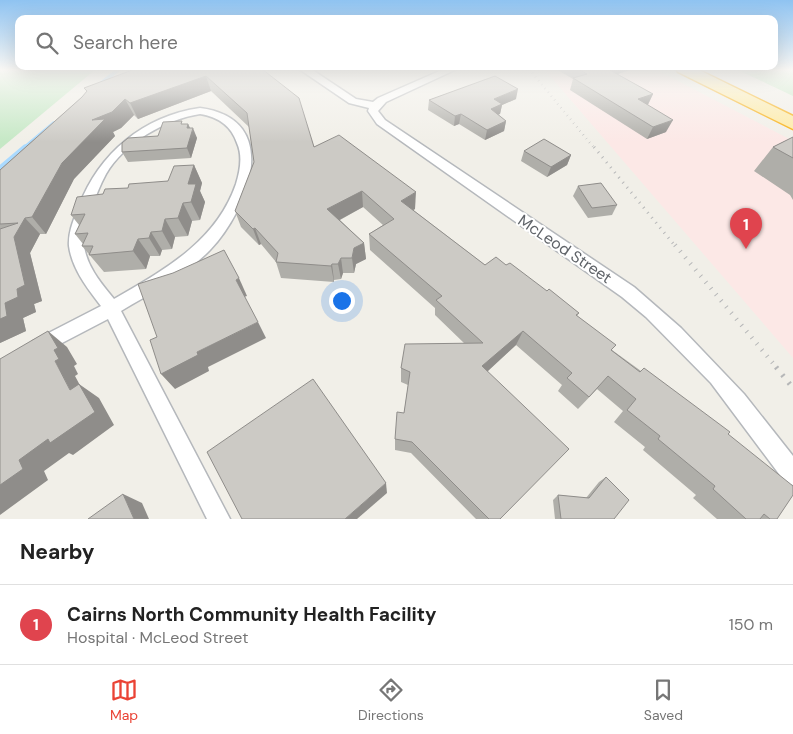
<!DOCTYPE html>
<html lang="en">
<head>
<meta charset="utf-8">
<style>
	body { margin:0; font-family:"DM Sans",sans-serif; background:#f6f6f6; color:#222 }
	.you { position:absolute; left:341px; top:300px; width:18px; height:18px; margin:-12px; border:4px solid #fff; border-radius:50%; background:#1a73e8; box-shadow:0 0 0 8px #1a73e833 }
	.badge { display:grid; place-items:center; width:32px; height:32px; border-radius:50%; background:#ea4335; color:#fff; font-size:16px; font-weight:700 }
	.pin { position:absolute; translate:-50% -41px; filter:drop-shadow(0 1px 2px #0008) }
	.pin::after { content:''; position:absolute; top:26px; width:18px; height:15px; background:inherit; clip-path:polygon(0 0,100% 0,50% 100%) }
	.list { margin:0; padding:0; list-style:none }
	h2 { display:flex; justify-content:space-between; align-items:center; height:65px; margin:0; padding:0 20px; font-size:21px }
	h2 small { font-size:16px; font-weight:400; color:#767676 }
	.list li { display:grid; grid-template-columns:32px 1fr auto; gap:15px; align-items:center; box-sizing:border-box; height:80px; padding:0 20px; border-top:1px solid #e0e0e0 }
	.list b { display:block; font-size:19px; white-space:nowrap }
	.list p { margin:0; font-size:16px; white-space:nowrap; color:#767676 }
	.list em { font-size:16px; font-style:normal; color:#767676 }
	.icon { flex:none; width:28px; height:28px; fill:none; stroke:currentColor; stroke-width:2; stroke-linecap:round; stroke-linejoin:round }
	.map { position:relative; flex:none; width:793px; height:519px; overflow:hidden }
	.search { position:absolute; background:#fff; box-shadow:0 5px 20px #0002; left:15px; right:15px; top:15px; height:55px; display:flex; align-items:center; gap:12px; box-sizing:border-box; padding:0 18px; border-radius:10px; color:#767676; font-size:19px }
	.sheet { height:145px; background:#fff }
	nav { display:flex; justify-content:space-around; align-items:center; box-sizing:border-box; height:70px; border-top:1px solid #e0e0e0; background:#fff; font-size:14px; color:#767676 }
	nav a { display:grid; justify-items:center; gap:2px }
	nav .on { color:#ea4335 }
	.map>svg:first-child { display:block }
	.medical { fill:#fce8e6 }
	.green { fill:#c5e8c5 }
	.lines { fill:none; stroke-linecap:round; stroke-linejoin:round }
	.stream-far1 { stroke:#aadaff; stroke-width:4 }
	.stream { stroke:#aadaff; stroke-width:5 }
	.minor-casing { stroke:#b5b8bc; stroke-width:3 }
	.trunk-casing { stroke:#f9ab00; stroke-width:3 }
	.minor { fill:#fff; fill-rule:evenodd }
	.trunk { fill:#feeaa1; fill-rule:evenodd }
	.rail-far3 { stroke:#b6b7b8; stroke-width:2.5; stroke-dasharray:0.5 4.5; stroke-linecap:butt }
	.rail-far2 { stroke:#b6b7b8; stroke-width:3; stroke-dasharray:1 5.5; stroke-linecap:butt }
	.rail-far1 { stroke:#b6b7b8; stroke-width:4.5; stroke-dasharray:1 7; stroke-linecap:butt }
	.rail { stroke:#b6b7b8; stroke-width:5; stroke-dasharray:2 8; stroke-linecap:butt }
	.wall { fill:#afaea9 }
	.shaded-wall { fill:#8f8d8a }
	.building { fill:#cccac5; stroke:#8f8d8a }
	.labels { text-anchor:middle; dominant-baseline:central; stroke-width:4; stroke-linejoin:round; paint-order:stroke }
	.street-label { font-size:16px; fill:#5f6368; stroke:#fff }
</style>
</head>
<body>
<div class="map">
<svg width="793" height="519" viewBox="0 0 793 519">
	<rect width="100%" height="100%" fill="#f1efe8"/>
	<path class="medical" d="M544 69H655L793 141V358Z"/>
	<g class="green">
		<path d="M0 69H96L0 149Z"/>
		<path d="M736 69H793V96Z"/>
	</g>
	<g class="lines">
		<g class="stream-far1">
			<path d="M99 85 119 69"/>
			<path d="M23 149 54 123"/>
		</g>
		<path class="stream" d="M0 168 25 147"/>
		<defs>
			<g id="minor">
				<path d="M299 69H311L356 99 373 102 378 98 444 69H457L386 102 378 111 385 120 634 287 681 328 744 394 793 456V485L785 482 711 383 646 317 622 297 377 124 368 111 369 108 349 103Z"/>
				<path d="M200 108C284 119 248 210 210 250 186 275 151 293 121 311L230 519H207L108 319 39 355 33 353 30 347 33 341 101 306C88 289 72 269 69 246 68 232 74 219 79 206 99 153 144 116 200 108ZM200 114C218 117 231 125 237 143 243 156 240 171 236 184 216 242 164 270 114 299 101 283 87 267 84 246 82 234 87 221 91 209 95 198 100 185 106 174 124 143 166 119 200 114Z"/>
			</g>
			<path id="trunk" d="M676 69H697L793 116V129L678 72Z"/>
		</defs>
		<use href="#minor" class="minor-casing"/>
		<use href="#trunk" class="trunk-casing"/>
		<use href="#minor" class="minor"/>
		<use href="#trunk" class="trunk"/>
		<path class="rail-far3" d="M529 69 595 149"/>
		<path class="rail-far2" d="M594 147 676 247"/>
		<path class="rail-far1" d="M675 245 777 368"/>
		<path class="rail" d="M776 367 793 388"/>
	</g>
	<g class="wall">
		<path d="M262 69 314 147 415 209 413 210 485 265H506L579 313 577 316 612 350 728 434 777 519H717L693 498 696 495 643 450 645 447 614 422 623 411 597 389 578 409 558 391 562 385 516 345 488 371 500 519H476L411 453 395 450V439L404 413 408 385 401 382V368L464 343 435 315V308L370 250 369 234 383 225 363 207 340 220 364 243 366 259 356 264 354 273H343L341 279 334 280V282L281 278 276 262 261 244 259 245 241 227 235 211 254 162 249 127 211 91 138 119 134 115 121 128 113 132 115 136 74 179 46 234H40L30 253 42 301 34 304 36 312 23 318 26 331 0 343V170L82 97 87 92 84 88Z"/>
		<path d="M556 69H630V70L617 74 653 94 648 105 666 132 647 139 570 90 573 79Z"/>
		<path d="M516 99 502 105 500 114H498L506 121 504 131 485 140 459 124 454 126 428 110 429 100Z"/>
		<path d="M184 124H188L190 128 197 138 191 158 128 162 122 152Z"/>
		<path d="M793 137V200L790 195 754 171 773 147Z"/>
		<path d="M524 151 571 155 567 165 547 177 521 161Z"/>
		<path d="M194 165 202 183 200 191 205 202 200 220 192 221 188 236 175 237 172 249 162 250 160 256H150L146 269 104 272 82 246 83 244 75 234 79 225 71 215 103 194 128 188 168 181Z"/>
		<path d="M578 186 617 205 612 215 588 218 573 196Z"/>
		<path d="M606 477 614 519H555L553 500 558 495 586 498 599 482Z"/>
	</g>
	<g class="shaded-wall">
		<path d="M606 69H630V70L602 79Z"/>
		<path d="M206 76 211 91 138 119 130 103Z"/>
		<path d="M518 89 516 99 502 105 500 114 489 119 491 109 494 99Z"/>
		<path d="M653 94 647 106 638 99Z"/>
		<path d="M125 99 134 115 121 128 113 132 115 136 74 179 46 234 32 217 62 163 92 120Z"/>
		<path d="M461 114 459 124 454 126 455 116Z"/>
		<path d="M673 120 666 132 647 139 653 127Z"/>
		<path d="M506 121 504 131 485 140 487 130Z"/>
		<path d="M188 124 192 132 193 128 197 138 191 158 187 148V128Z"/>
		<path d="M571 155 567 165 547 177 551 167Z"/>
		<path d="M194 165 202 183 200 191 205 202 200 220 191 202 188 184Z"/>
		<path d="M362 191 363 207 330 225 327 209Z"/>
		<path d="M416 192 415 209 400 217 401 201Z"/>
		<path d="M183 203 192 221 188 236 178 218Z"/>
		<path d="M25 218 40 234 30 253 42 301 34 304 36 312 23 318 26 331 0 343V319L5 303 17 289 14 237Z"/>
		<path d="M165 219 175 237 172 249 162 231Z"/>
		<path d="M255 228 261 244 259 245 253 229Z"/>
		<path d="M151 232 162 250 160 256 149 238Z"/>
		<path d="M138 239 150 256 146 269 133 251Z"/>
		<path d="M364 243 366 259 356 264 354 273 352 258 354 248Z"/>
		<path d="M341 258 343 273 341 279 338 264Z"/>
		<path d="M332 264 334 280V282L331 266Z"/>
		<path d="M239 278 247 296 244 297 236 280Z"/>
		<path d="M258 322 266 338 208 367 209 371 175 389 161 374 197 352Z"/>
		<path d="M48 331 67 347 77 364 74 366 78 374 75 376 90 404 70 390 55 361Z"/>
		<path d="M523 331 516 345 478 380 482 366Z"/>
		<path d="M79 384 99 398 114 425 73 455 69 453 44 471 48 480 0 515V485L19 460Z"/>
		<path d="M386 483 387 493 357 519H345Z"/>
		<path d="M123 494 142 503 149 519H134Z"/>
	</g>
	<g class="building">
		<path d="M135 69H262L299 98 314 147 339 135 416 192 401 201 485 265 496 257 506 265 510 263 547 291 549 289 579 313 576 315 616 345 611 350 640 372 644 368 730 432 728 434 793 486V495L777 519H770L764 514 760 519H746L713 489 715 486 658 439 660 436 627 410 636 399 608 376 589 397 567 378 572 373 523 331 482 366 569 449 500 519H489L412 442 395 439 397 412 404 413 410 372 401 368 405 344 483 343 436 300 442 296 369 234 394 219 362 191 327 209 364 243 354 248 352 258H341L338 264H332L331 266 276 262 278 253 255 228 253 229 235 211 254 162 247 113 206 76 130 103 125 99 112 112 92 120 105 119 62 163 32 217 25 218 14 237 25 285 17 289 18 297 5 303 7 316 0 319V229L18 223 0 224V170L82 97 87 91 84 88Z"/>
		<path d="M578 69H608L653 94 638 99 673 120 653 127 573 78 587 74Z"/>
		<path d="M495 76 518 89 494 99 502 104 491 109 506 121 487 130 461 114 455 116 429 100Z"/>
		<path d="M182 121 181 124H188L187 128H193L187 148 122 152V143L128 138 158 136 163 122Z"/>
		<path d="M793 137V158L773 147Z"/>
		<path d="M544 139 571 155 551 167 524 151Z"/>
		<path d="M194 165 188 184H196L191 202 183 203 178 218 165 219 162 231 151 232 149 238 138 239 133 251 89 255 93 246H82L88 233 75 234 85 214 71 215 77 197 103 194 105 189 128 188 129 184 168 181 174 166Z"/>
		<path d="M601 183 617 205 592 208 578 186Z"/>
		<path d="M224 250 239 278 236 280 258 322 197 352 198 355 161 374 150 340 157 337 138 284 173 273Z"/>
		<path d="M48 331 58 348 54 350 59 359 55 361 70 390 79 384 95 412 50 443 48 439 19 460 23 469 0 485V359Z"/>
		<path d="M313 379 386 483 345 519H242L207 452Z"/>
		<path d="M606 477 629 500 614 519H561L558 495 589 498Z"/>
		<path d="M123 494 134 519H88Z"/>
	</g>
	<linearGradient id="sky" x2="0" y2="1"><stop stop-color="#8fc3f1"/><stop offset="0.49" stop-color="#f9f8f5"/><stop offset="1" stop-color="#f9f8f5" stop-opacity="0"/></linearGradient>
	<rect width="793" height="142" fill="url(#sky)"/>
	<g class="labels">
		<g class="street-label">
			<text transform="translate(565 249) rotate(34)">McLeod Street</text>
		</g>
	</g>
</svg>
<div class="you"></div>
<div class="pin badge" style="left:746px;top:249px;background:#e0444e">1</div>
<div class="search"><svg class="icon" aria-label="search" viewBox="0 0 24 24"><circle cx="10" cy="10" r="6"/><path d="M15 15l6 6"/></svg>Search here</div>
</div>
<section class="sheet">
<h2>Nearby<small></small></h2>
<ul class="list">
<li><span class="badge" style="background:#e0444e">1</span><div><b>Cairns North Community Health Facility</b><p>Hospital · McLeod Street</p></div><em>150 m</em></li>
</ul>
</section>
<nav>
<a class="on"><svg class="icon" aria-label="map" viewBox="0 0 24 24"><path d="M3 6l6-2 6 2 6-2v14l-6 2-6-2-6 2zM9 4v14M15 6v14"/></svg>Map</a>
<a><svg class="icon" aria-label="directions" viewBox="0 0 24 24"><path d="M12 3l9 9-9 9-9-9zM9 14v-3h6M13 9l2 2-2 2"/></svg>Directions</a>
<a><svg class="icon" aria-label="saved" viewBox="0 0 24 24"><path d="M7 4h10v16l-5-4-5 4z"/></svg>Saved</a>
</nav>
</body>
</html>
